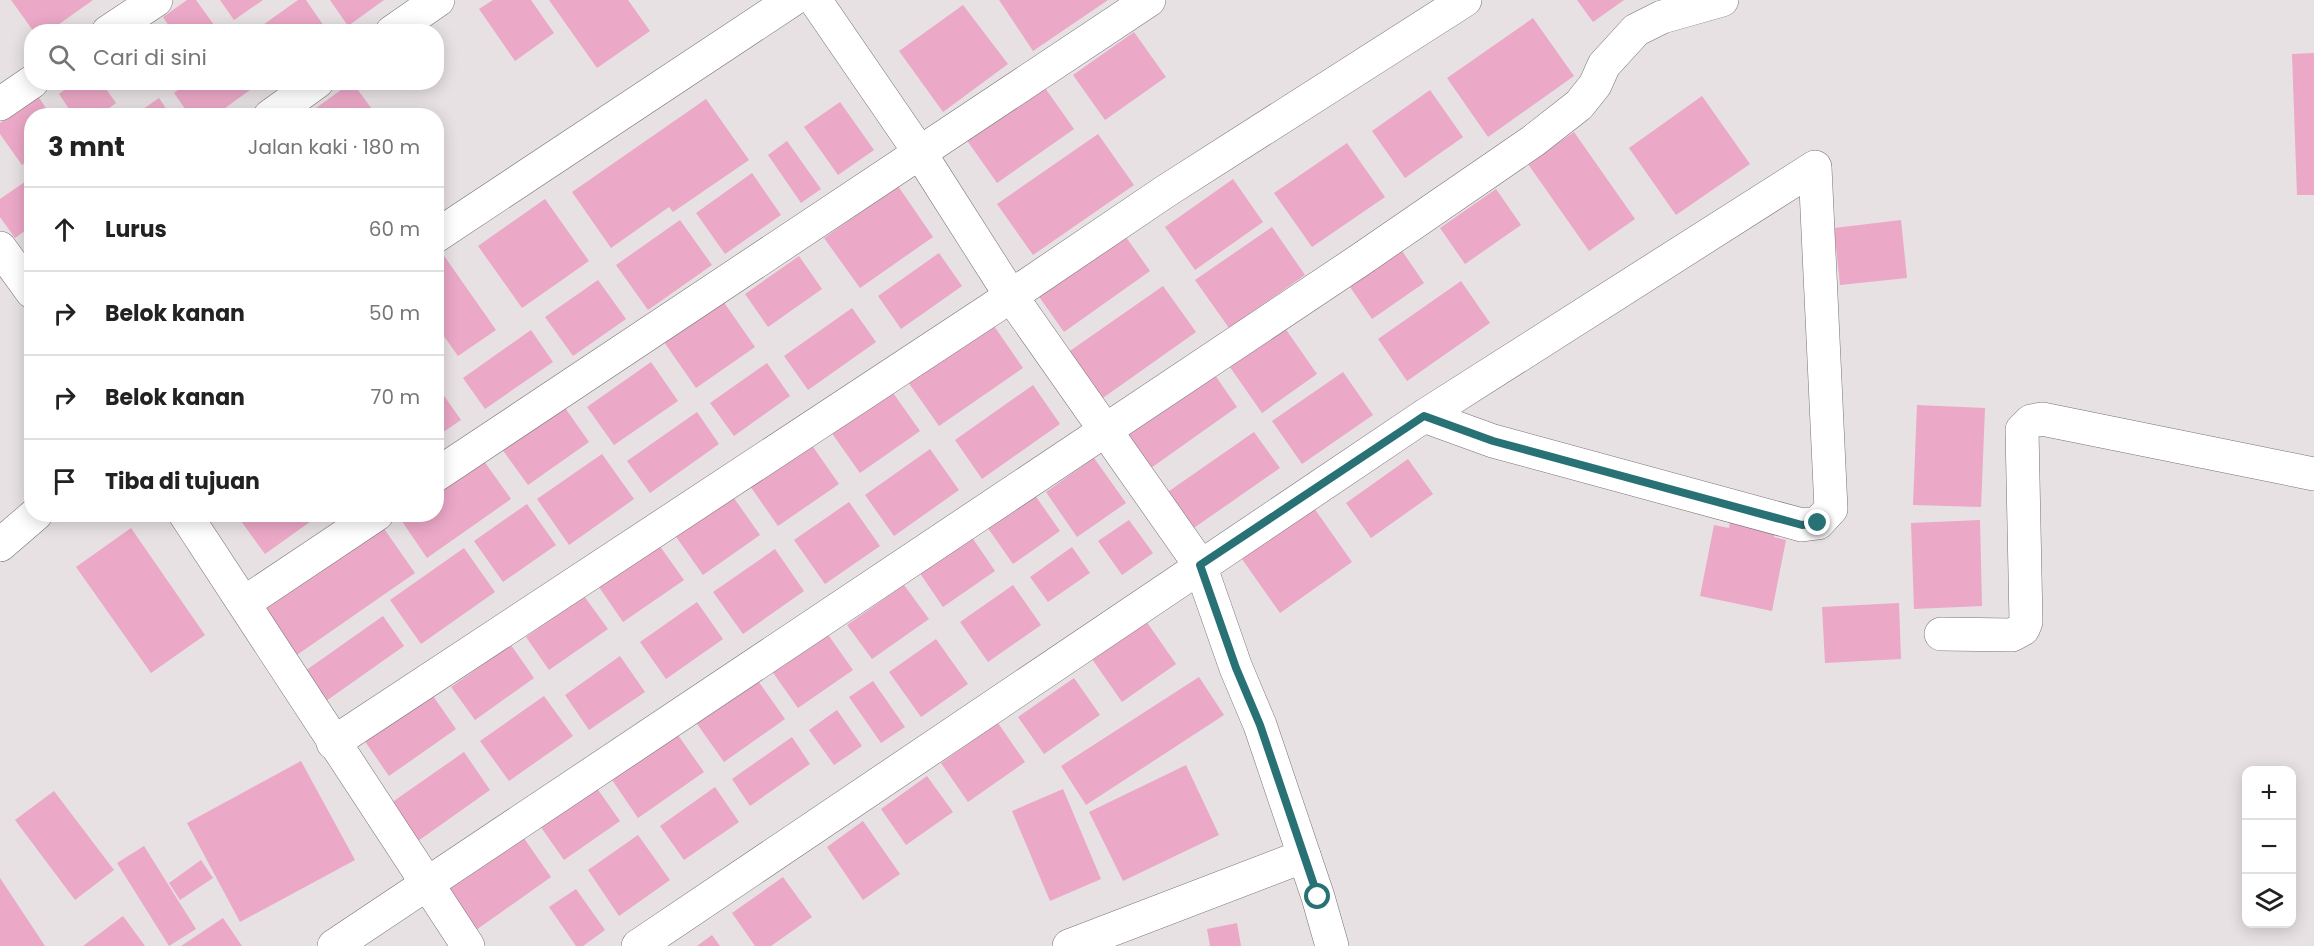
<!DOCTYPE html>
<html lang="id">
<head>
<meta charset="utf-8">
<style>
	body { margin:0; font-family:Poppins,sans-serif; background:#f6f6f6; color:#222 }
	.controls { position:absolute; right:18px; bottom:18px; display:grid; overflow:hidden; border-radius:12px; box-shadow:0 3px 15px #0003 }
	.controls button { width:54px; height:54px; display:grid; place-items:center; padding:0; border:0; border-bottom:2px solid #e0e0e0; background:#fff; color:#222; font:30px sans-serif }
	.stop { position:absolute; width:18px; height:18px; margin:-14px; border:4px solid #287276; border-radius:50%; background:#fff }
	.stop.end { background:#287276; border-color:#fff; box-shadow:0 2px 6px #0008 }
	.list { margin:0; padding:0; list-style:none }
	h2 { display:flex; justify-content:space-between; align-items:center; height:78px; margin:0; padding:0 24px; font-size:26px }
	h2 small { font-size:20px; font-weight:400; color:#767676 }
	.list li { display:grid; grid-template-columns:39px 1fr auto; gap:18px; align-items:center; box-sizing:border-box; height:84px; padding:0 24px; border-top:2px solid #e0e0e0 }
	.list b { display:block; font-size:22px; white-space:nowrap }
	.list em { font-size:20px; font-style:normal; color:#767676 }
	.icon { flex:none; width:33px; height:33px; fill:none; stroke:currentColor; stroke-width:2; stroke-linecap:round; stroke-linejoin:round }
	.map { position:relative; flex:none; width:2314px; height:946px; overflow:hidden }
	.search { position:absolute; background:#fff; box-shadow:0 3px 15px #0003; left:24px; top:24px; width:420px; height:66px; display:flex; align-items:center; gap:15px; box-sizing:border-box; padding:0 21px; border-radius:24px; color:#767676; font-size:22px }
	.panel { position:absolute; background:#fff; box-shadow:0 3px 15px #0003; left:24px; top:108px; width:420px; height:414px; border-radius:24px }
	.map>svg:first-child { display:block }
	.building { fill:#eba8c7 }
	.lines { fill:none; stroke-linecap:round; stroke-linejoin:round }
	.minor-casing { stroke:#777274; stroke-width:34 }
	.minor { stroke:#fff; stroke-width:33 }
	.route { stroke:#287276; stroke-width:8 }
</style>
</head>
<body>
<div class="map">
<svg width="2314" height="946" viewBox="0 0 2314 946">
	<rect width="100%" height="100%" fill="#e7e1e4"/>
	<g class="building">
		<path d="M11 0H93L48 32H34Z"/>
		<path d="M187 0H196L219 32H173L163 17Z"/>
		<path d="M220 0H263L234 20Z"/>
		<path d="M298 0H306L328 32H253Z"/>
		<path d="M330 0H384L348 26Z"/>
		<path d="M493 0H531L554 33 515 61 479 9Z"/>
		<path d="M549 0H628L650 31 597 68Z"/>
		<path d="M999 0H1108L1033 51Z"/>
		<path d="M1577 0H1624L1593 22Z"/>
		<path d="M963 5 1008 64 943 112 899 51Z"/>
		<path d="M1533 18 1574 76 1488 137 1447 78Z"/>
		<path d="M1134 32 1166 77 1105 120 1073 75Z"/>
		<path d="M2314 53V195H2297L2292 54Z"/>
		<path d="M75 82H101L116 103 98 116H74L59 94Z"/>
		<path d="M189 82H244L250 90 214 116H190L174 93Z"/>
		<path d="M352 82 377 116H305Z"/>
		<path d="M1043 85 1074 129 997 183 966 139Z"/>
		<path d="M1430 90 1463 137 1405 178 1372 131Z"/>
		<path d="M38 96 51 116H32V158L22 165 0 134V123Z"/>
		<path d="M1702 96 1750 164 1676 215 1629 148Z"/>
		<path d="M159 98 171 116H133Z"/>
		<path d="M706 99 749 160 673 212 669 207 611 248 572 192Z"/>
		<path d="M840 102 874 150 838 175 804 127Z"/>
		<path d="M1574 132 1635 219 1589 251 1528 164Z"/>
		<path d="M1098 134 1134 185 1033 255 997 204Z"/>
		<path d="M787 141 821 189 801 203 768 155Z"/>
		<path d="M1347 143 1385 197 1312 247 1274 193Z"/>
		<path d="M752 173 781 215 725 254 696 213Z"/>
		<path d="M32 177V226L15 238 0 217V199Z"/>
		<path d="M1233 179 1263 222 1195 270 1165 227Z"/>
		<path d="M898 186 933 237 860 288 824 238Z"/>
		<path d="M1496 189 1521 225 1465 264 1440 228Z"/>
		<path d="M545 199 589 261 522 308 478 246Z"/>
		<path d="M680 220 712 265 648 310 616 265Z"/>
		<path d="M1901 220 1907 278 1840 285 1834 228Z"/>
		<path d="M1272 227 1305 275 1229 328 1195 280Z"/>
		<path d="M1121 230 1150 271 1064 332 1035 291Z"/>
		<path d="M1398 245 1424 283 1372 319 1346 281Z"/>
		<path d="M440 250 496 330 458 356 436 325V253Z"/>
		<path d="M939 253 962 286 901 329 878 296Z"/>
		<path d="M799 256 822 289 768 327 745 294Z"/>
		<path d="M598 280 626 319 573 356 545 317Z"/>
		<path d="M1461 281 1490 323 1407 381 1378 339Z"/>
		<path d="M1163 286 1196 332 1100 400 1067 353Z"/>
		<path d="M723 301 755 347 696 388 664 342Z"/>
		<path d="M852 308 876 342 808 390 784 356Z"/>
		<path d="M1280 321 1317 374 1262 413 1225 360Z"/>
		<path d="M992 323 1023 368 939 426 908 382Z"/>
		<path d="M531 330 553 362 485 409 463 378Z"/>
		<path d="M651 362 678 401 614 445 587 407Z"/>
		<path d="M767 363 790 396 734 436 710 403Z"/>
		<path d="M1210 368 1237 407 1151 468 1124 429Z"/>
		<path d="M1343 372 1373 415 1302 464 1272 421Z"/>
		<path d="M1033 385 1060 424 982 479 955 440Z"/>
		<path d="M440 390 461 420 436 437V393Z"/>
		<path d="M891 390 920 431 860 473 831 432Z"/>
		<path d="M561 402 589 442 528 485 499 445Z"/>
		<path d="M1917 405 1985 408 1981 507 1913 505Z"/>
		<path d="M697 412 719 444 650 493 627 461Z"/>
		<path d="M1254 432 1280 468 1188 532 1162 496Z"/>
		<path d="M811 444 839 484 778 526 750 486Z"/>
		<path d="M930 449 959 490 894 536 865 495Z"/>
		<path d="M602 454 634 499 569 545 537 499Z"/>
		<path d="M481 457 511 499 427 558 397 514H436V487Z"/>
		<path d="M1094 458 1126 503 1077 537 1046 492Z"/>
		<path d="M1408 459 1433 494 1371 538 1346 503Z"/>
		<path d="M729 491 760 535 703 575 672 531Z"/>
		<path d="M1032 491 1060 531 1013 564 985 524Z"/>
		<path d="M849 502 880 546 825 584 794 540Z"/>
		<path d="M527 504 556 545 503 582 474 541Z"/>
		<path d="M1314 508 1352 562 1280 613 1242 559Z"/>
		<path d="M251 514H321L265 554 241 521Z"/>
		<path d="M1730 519 1776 529 1774 537 1786 540 1772 611 1700 596 1714 525 1729 528Z"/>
		<path d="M1129 520 1153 553 1122 575 1098 541Z"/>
		<path d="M1980 520 1982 606 1914 609 1911 523Z"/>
		<path d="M380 523 415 573 294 657 259 607Z"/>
		<path d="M131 528 205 635 151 673 76 567Z"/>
		<path d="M969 533 995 571 943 607 917 569Z"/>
		<path d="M659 545 684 580 623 622 599 587Z"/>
		<path d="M1072 547 1090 573 1048 602 1030 577Z"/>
		<path d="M464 548 495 592 421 644 390 600Z"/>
		<path d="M775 549 804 591 743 634 713 592Z"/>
		<path d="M904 585 929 619 872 659 847 625Z"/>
		<path d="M1013 585 1041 625 988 662 960 622Z"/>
		<path d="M584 596 608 629 549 670 526 637Z"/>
		<path d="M697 602 723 639 666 679 640 642Z"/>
		<path d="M1899 603 1901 659 1825 663 1822 607Z"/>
		<path d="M383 616 404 646 326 701 305 671Z"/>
		<path d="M1146 621 1176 664 1122 702 1092 659Z"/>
		<path d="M824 629 853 670 798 708 769 667Z"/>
		<path d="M936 639 968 684 921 717 889 672Z"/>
		<path d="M511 645 534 678 475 720 451 687Z"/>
		<path d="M620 656 645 692 589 730 565 695Z"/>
		<path d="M1199 677 1224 715 1086 805 1061 766Z"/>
		<path d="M756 678 785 719 724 762 695 721Z"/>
		<path d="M1074 678 1100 715 1044 754 1018 717Z"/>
		<path d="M873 681 905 727 881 743 849 697Z"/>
		<path d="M431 693 456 729 389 776 364 740Z"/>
		<path d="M544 696 573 736 509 781 480 741Z"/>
		<path d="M837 710 862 746 834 765 809 730Z"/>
		<path d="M998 723 1025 762 968 802 941 763Z"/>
		<path d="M673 728 704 772 638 818 608 774Z"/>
		<path d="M792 737 810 764 750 806 732 779Z"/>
		<path d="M464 752 490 790 418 841 391 803Z"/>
		<path d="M301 761 355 860 240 922 187 823Z"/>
		<path d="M1186 765 1219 835 1123 881 1089 812Z"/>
		<path d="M927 776 953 812 906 845 881 809Z"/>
		<path d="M594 784 620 821 564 860 538 823Z"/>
		<path d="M715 787 739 822 684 860 660 826Z"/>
		<path d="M1063 789 1101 879 1050 901 1012 811Z"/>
		<path d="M54 791 114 870 75 900 15 820Z"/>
		<path d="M863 821 900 874 863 900 827 847Z"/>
		<path d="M521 834 551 877 476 930 446 887Z"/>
		<path d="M638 835 670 880 619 916 588 870Z"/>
		<path d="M144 846 196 929 169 946 117 863Z"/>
		<path d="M201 860 213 878 180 900 169 883Z"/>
		<path d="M783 877 812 917 771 946H755L732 913Z"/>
		<path d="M0 878 45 946H0Z"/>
		<path d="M576 889 605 930 583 946H576L549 907Z"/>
		<path d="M123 916 145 946H83Z"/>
		<path d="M223 918 242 946H181Z"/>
		<path d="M1237 923 1241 946H1210L1207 929Z"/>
		<path d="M712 935 720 946H697Z"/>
	</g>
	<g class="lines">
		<defs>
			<g id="minor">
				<path d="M815 0 920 153 1011 296 1200 565 1236 668 1260 725 1318 897 1332 946"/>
				<path d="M108 32 156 0"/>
				<path d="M392 32 438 0"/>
				<path d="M0 104 32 82"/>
				<path d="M270 116 317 82"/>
				<path d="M436 236 792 0"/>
				<path d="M0 248 32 292"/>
				<path d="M436 475 1149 0"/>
				<path d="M185 514 468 946"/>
				<path d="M0 545 36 514"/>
				<path d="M244 603 377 514"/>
				<path d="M1941 634 2012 635 2023 629 2026 622 2022 430 2031 421 2042 419 2314 474"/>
				<path d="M333 743 1011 296 1166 191 1465 0"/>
				<path d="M334 946 1360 260 1533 141 1579 105 1595 85 1604 65 1636 30 1662 17 1722 0"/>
				<path d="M638 946 1424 416 1815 167 1831 509 1818 523 1802 525 1493 441 1424 416"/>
				<path d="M1069 946 1304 856"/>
			</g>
		</defs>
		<use href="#minor" class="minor-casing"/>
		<use href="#minor" class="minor"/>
	</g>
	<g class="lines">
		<path class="route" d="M1318 897 1260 725 1236 668 1200 565 1424 416 1493 441 1802 525 1818 523"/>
	</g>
</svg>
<div class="controls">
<button>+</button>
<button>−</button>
<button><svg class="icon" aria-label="layers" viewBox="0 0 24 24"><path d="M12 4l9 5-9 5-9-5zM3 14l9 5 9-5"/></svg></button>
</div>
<div class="stop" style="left:1318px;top:897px"></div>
<div class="stop end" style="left:1818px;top:523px"></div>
<div class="search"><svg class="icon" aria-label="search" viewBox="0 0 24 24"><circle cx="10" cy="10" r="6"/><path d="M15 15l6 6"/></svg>Cari di sini</div>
<section class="panel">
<h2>3 mnt<small>Jalan kaki · 180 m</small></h2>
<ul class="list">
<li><svg class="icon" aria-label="ahead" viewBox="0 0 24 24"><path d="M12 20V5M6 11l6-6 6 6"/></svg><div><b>Lurus</b></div><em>60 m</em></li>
<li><svg class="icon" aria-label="right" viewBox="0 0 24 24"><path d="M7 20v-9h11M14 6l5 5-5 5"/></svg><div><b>Belok kanan</b></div><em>50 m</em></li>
<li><svg class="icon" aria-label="right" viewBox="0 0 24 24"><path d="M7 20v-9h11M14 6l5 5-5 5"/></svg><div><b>Belok kanan</b></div><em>70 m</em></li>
<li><svg class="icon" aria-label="arrive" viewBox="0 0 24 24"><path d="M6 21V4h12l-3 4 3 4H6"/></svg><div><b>Tiba di tujuan</b></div></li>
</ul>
</section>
</div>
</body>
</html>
